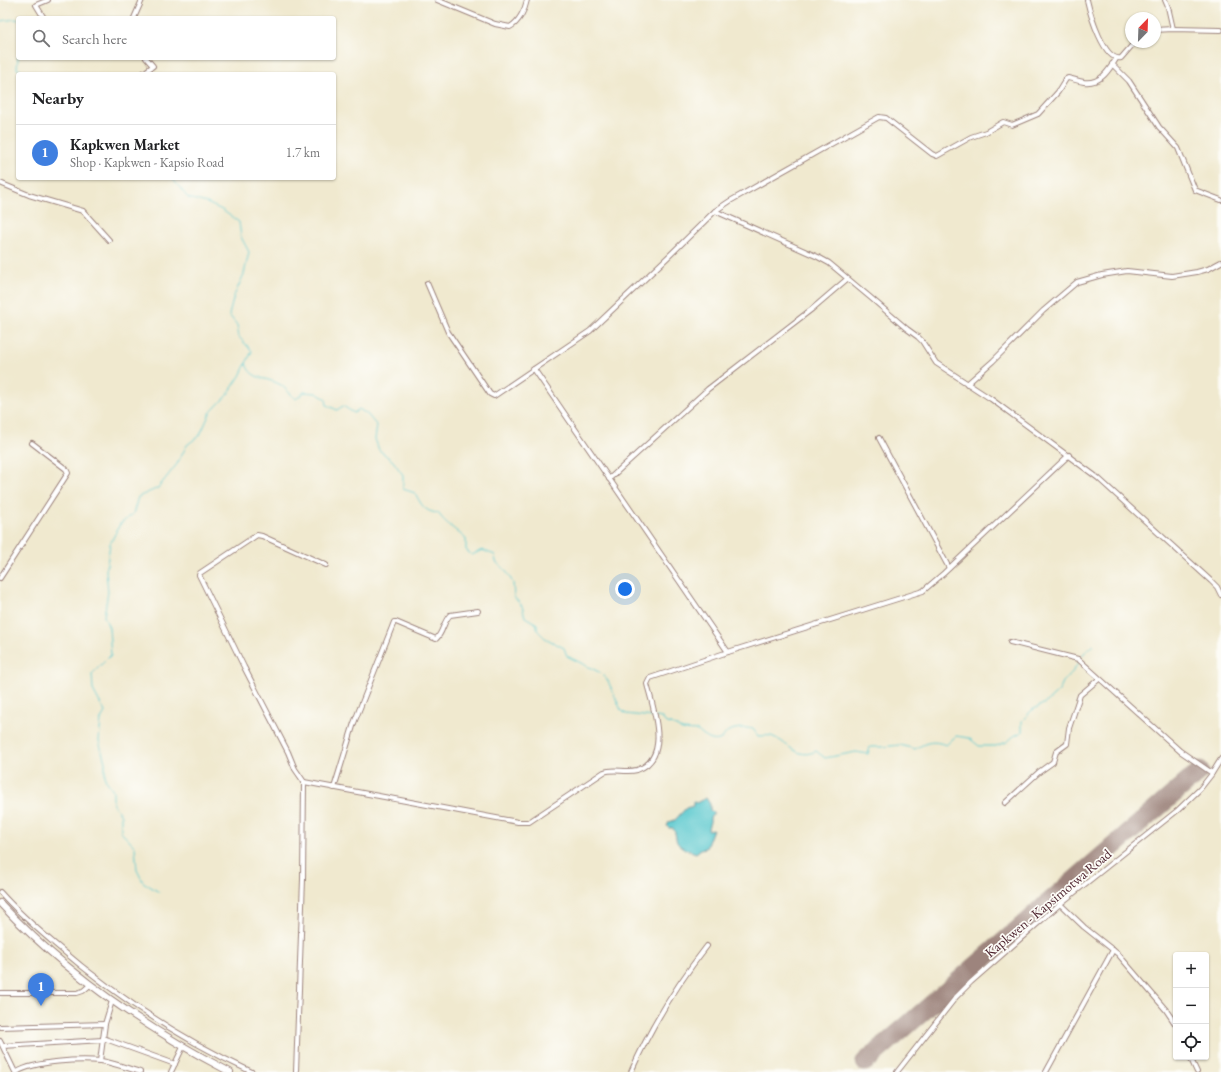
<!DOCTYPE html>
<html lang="en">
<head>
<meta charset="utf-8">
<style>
	body { margin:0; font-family:"EB Garamond",serif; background:#f6f6f6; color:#202124 }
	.controls { position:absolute; right:12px; bottom:12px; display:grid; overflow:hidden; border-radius:4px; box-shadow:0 1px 3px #0004 }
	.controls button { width:36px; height:36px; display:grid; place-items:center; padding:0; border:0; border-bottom:1px solid #e0e0e0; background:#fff; color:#202124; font:20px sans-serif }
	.compass { position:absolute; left:1125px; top:12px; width:36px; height:36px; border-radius:50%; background:#fff; box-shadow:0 1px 3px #0004; rotate:23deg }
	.you { position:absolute; left:625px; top:589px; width:14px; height:14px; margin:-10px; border:3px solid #fff; border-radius:50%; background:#1a73e8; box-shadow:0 0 0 6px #1a73e833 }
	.badge { display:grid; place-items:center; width:26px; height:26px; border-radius:50%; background:#1f6fb2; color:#fff; font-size:13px; font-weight:700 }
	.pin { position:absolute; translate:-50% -33px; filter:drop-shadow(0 1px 2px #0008) }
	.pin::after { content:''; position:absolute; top:21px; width:14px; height:12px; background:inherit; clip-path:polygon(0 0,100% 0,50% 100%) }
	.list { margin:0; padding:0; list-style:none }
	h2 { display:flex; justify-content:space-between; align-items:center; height:52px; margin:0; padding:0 16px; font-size:17px }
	h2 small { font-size:13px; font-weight:400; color:#757577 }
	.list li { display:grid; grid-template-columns:26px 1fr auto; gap:12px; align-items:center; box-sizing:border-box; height:56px; padding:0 16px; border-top:1px solid #e0e0e0 }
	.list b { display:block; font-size:15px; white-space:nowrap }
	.list p { margin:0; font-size:13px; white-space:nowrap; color:#757577 }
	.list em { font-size:13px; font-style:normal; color:#757577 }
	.icon { flex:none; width:22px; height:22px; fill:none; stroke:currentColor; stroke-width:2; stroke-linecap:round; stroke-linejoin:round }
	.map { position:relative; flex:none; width:1221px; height:1072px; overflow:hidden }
	.search { position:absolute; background:#fff; box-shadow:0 1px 3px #0004; left:16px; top:16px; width:320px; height:44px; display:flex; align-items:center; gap:10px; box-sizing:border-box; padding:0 14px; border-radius:4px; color:#757577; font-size:15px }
	.panel { position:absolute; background:#fff; box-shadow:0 1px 3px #0004; left:16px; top:72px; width:320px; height:108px; border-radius:4px }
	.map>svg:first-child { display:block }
	.water { fill:#5cc9cf; stroke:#53747d }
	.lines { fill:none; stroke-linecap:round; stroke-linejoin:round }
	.stream { stroke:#5cc9cf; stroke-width:1 }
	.runway { stroke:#9d847d; stroke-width:19 }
	.minor-casing { stroke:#9d847d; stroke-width:6 }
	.highway-casing { stroke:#9d847d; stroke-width:8 }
	.minor { stroke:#fff; stroke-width:4 }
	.highway { stroke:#fff; stroke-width:6 }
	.labels { text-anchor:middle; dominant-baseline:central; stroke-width:3.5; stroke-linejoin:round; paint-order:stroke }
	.street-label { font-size:14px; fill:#4a1f2b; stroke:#fdfcf7 }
</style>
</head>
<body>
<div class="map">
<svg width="1221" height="1072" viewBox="0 0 1221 1072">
	<rect width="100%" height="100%" fill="#fdfcf7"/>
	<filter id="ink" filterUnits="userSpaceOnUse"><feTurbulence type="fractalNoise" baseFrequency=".025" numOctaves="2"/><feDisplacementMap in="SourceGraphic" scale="8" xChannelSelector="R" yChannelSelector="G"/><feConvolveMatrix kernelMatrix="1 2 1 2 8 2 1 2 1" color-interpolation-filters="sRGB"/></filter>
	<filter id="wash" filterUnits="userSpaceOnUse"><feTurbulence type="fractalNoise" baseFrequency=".012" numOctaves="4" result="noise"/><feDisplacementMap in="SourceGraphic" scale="16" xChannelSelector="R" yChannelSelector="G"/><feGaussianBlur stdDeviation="0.9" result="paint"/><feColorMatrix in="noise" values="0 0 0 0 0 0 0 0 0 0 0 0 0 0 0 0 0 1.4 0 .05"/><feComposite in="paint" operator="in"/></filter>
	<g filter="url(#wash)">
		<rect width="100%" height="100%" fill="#f0e9cf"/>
		<path class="water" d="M706 798 710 804V810L714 813 710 818C711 823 708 825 708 830L713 829 706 848 701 849 696 853C688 850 676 847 676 838 675 833 675 832 673 828H669L667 826 669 822 675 820 686 808 693 806V801L696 803Z"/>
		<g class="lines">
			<g class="stream">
				<path d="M0 21 16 19 18 20"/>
				<path d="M18 57 17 69 32 74"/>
				<path d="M246 363C250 380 266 377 279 384 284 386 291 395 296 399L304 392 316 393 326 399 327 405 337 410 343 406 354 413 359 409 367 414 377 426 375 439 379 450 393 461 403 475V489L415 493C421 504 424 512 438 513 446 524 456 530 466 539V550L472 555 482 550 495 555 496 562 506 571 513 583 514 597 522 606 525 617 537 624V630L545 638 564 648 567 656 601 673 608 681 621 710 626 714 653 717"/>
				<path d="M1080 659 1083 654 1093 645"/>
				<path d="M656 717 662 718 665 722 676 726 682 730 698 731C703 736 713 744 721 739 723 738 725 734 727 732 733 728 746 727 753 729L758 736C762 736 767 735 771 736 787 741 797 761 816 751L825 758 856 752 868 754 870 747H882L900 745 915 749C927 742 933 740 946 745L956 736 969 738 979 746H996L1007 742 1014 736 1022 732V721L1032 710 1047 702 1059 691 1063 682 1074 670 1079 662"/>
				<path d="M159 892 143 882 137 870 135 847 121 832V816L113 803V790L105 779V762L99 741 101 719 105 712 93 690 92 674 111 655 109 628 104 616 108 592 106 571 110 544 120 524 133 514 138 497 158 488 177 464 187 445 200 435 210 413 228 394 240 376 252 351 239 337 237 325 229 315 234 296 244 274 249 252 241 237 239 222 222 210 207 203 188 198 172 178"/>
			</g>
			<path class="runway" d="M865 1062 1200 771"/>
		</g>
	</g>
	<g filter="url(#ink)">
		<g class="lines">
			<defs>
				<g id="minor">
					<path d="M437 0 495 24 510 27C519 22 525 10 527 0"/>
					<path d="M1087 0C1090 13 1104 62 1121 58L1135 42"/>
					<path d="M1165 0 1168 7 1173 29"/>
					<path d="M44 18 36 5 48 0"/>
					<path d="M134 18 142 0"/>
					<path d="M1155 30 1173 29 1221 30"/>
					<path d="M1112 64 1129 81 1159 127 1178 148 1195 190 1221 200"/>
					<path d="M142 74 153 66 146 58"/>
					<path d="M0 183 29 195 83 211 109 240"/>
					<path d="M715 211 730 201 879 117 886 118 932 154 937 156 971 137 986 132 1003 122 1012 125 1038 114 1058 92 1066 79 1068 78C1073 79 1078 81 1084 82 1101 84 1108 71 1116 59"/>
					<path d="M427 283 448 332 490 394 494 396 590 331 669 256 715 211 818 257 829 263 871 298 907 329 918 337 922 341 936 363 991 399 1098 478 1211 581 1217 587 1221 595"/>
					<path d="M534 369 728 652"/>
					<path d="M967 384 993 361 1043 311 1077 282 1102 275 1127 271 1172 276 1197 272 1208 269 1221 262"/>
					<path d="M879 438 949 568"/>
					<path d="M609 479 708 389 812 309 847 279"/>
					<path d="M0 578 68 473 66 469 32 443"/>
					<path d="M1010 642 1078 659 1180 751 1212 773"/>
					<path d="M304 782 518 822H529L604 772C614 768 626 773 637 770 672 758 653 708 647 684L650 678 728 652 923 591 944 573 1069 455"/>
					<path d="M334 788 354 723 394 622H396L436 639C443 633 443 622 450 615L478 611"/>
					<path d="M1005 803 1039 772 1053 762 1056 752 1067 744 1069 728 1080 695 1099 679"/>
					<path d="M0 892C17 911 36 928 55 944 115 996 181 1039 252 1072"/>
					<path d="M1060 904 1084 927 1118 954 1166 1010 1176 1025"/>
					<path d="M0 993H77L83 991 90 985"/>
					<path d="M0 1027 105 1024"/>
					<path d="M103 1038 175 1064"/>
					<path d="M0 1041 15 1072"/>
					<path d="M3 1046 103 1040"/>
					<path d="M1190 1057 1197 1072"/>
					<path d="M100 1061 105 1024 112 1001"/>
					<path d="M17 1072C35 1061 80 1059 101 1061 114 1063 127 1068 140 1072"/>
					<path d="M171 1072 183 1047"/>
					<path d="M296 1072 303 879 304 782 295 769 288 752 244 667 199 575 200 573 257 535 262 536 326 565"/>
					<path d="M631 1072C650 1029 678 983 707 946"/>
					<path d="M897 1072 956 997 971 982 1060 904 1178 810 1200 789 1211 775 1221 759"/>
					<path d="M1046 1072 1113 950"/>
				</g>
				<path id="highway" d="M0 903C66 974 145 1028 230 1072"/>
			</defs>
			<use href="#minor" class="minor-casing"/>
			<use href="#highway" class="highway-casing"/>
			<use href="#minor" class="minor"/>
			<use href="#highway" class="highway"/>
		</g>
	</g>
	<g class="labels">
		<g class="street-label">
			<text transform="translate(1048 903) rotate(-40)">Kapkwen - Kapsimotwa Road</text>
		</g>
	</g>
</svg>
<div class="controls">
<button>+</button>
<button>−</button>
<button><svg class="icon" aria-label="locate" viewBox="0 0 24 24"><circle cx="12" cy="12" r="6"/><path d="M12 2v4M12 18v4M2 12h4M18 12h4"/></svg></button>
</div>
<svg class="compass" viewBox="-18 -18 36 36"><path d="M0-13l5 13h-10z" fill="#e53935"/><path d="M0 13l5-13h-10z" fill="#757577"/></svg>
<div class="you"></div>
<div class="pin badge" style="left:41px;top:1006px;background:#3f7fe0">1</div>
<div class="search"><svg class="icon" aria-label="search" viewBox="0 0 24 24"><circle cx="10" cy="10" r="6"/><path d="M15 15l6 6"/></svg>Search here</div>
<section class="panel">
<h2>Nearby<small></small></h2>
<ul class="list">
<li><span class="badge" style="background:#3f7fe0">1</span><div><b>Kapkwen Market</b><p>Shop · Kapkwen - Kapsio Road</p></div><em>1.7 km</em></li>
</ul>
</section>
</div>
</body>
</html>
